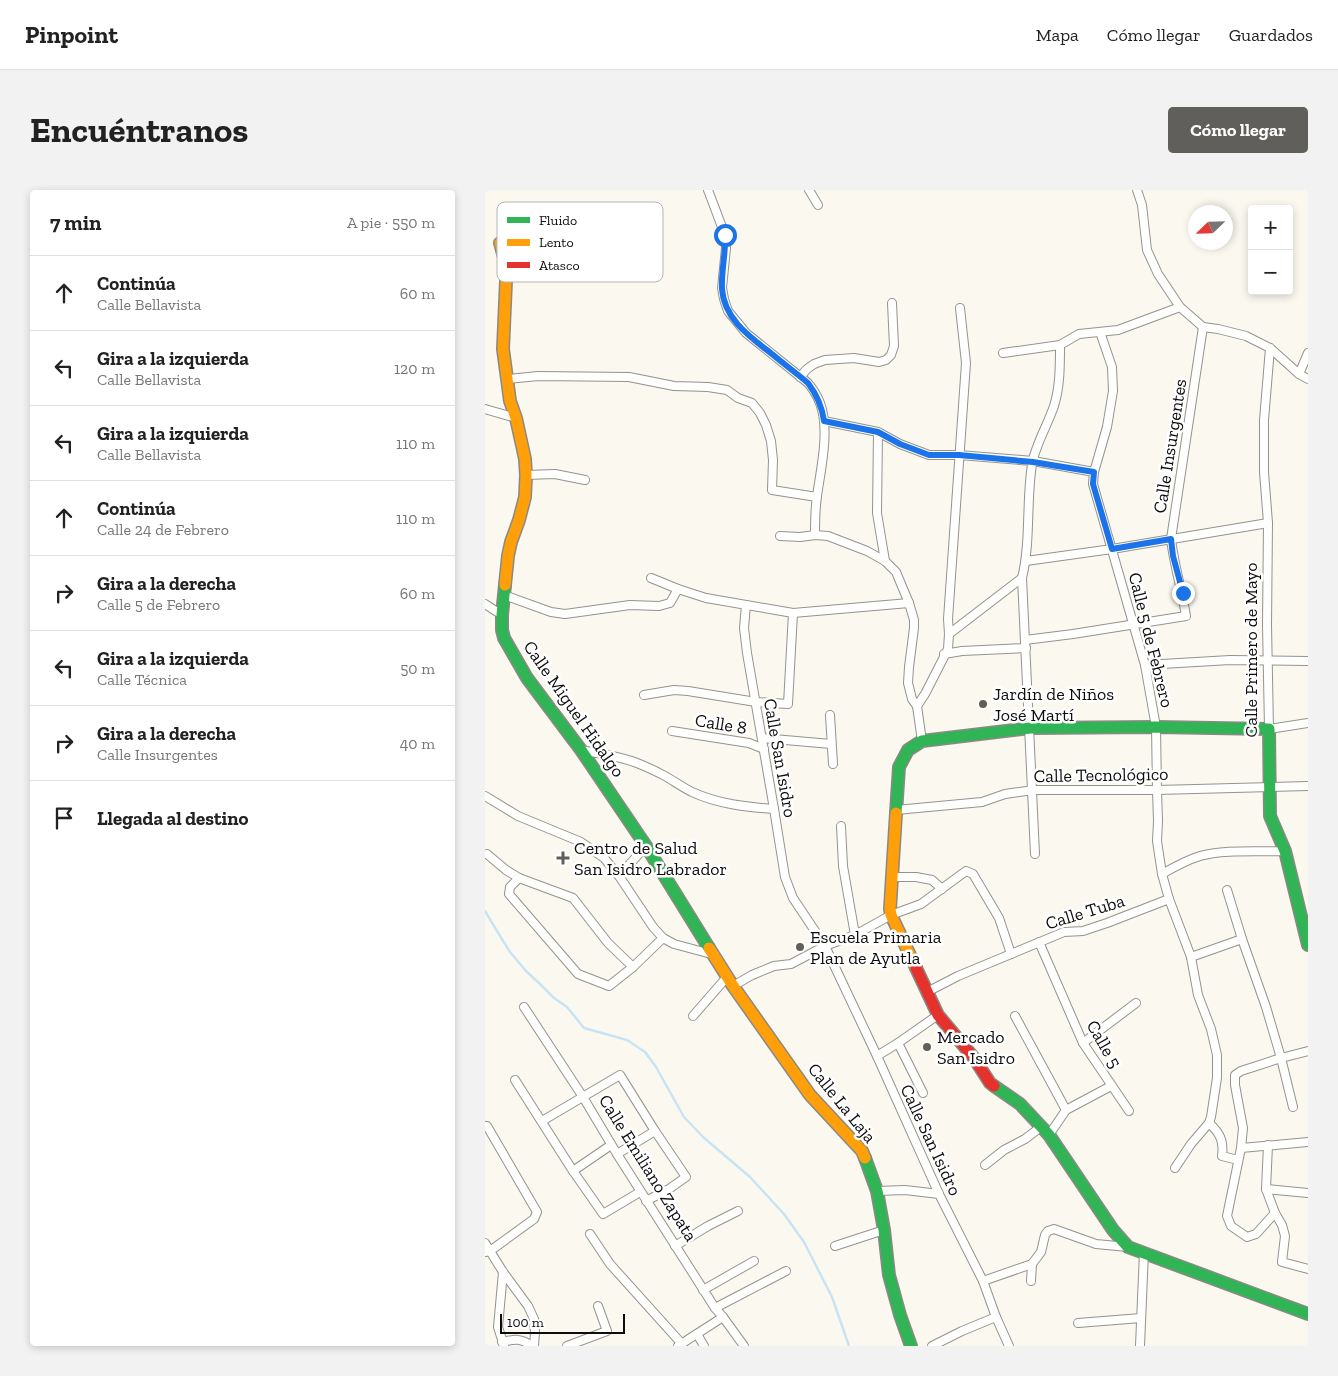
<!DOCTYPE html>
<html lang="es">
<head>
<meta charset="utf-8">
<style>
	body { margin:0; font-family:"Zilla Slab",serif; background:#f2f2f2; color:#222 }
	.controls { position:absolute; right:15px; top:15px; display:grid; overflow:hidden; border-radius:5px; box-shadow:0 2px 8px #0003 }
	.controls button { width:45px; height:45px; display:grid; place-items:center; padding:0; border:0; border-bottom:1px solid #e0e0e0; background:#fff; color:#222; font:25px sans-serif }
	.compass { position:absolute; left:703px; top:15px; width:45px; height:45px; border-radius:50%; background:#fff; box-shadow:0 2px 8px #0003; rotate:247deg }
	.scale { position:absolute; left:15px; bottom:12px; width:125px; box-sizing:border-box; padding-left:5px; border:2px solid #0d0d0d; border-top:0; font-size:14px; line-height:18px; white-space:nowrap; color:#0d0d0d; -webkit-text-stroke:4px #fff; paint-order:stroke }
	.stop { position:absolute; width:15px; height:15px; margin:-11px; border:4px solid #1a73e8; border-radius:50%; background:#fff }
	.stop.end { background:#1a73e8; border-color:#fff; box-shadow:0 1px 5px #0008 }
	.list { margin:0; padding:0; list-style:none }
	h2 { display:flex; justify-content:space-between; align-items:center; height:65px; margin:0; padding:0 20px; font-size:21px }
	h2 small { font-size:16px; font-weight:400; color:#767676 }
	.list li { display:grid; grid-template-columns:32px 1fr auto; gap:15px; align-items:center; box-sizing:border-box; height:75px; padding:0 20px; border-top:1px solid #e0e0e0 }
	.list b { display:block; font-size:19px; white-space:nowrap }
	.list p { margin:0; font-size:16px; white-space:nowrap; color:#767676 }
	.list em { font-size:16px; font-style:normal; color:#767676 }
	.icon { flex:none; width:28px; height:28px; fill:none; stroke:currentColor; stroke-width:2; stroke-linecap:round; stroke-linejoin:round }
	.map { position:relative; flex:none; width:823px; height:1156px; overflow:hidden; border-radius:5px }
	header { display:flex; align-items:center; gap:30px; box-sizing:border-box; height:70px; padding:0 25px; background:#fff; border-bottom:1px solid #e0e0e0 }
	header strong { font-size:24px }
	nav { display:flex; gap:28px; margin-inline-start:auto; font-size:18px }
	.intro { display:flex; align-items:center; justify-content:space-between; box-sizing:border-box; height:120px; padding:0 30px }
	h1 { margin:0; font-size:35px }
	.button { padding:12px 22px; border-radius:5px; background:#605f5c; color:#fff; font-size:18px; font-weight:700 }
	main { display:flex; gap:30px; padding:0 30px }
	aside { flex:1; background:#fff; border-radius:5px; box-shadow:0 2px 8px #0003 }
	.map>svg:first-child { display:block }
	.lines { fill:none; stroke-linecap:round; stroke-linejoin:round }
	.stream { stroke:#c8e4f4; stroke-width:2.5 }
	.street-casing { stroke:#94938f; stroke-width:10 }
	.fast-casing { stroke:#8b8986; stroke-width:14 }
	.slow-casing { stroke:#8b8986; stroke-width:14 }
	.jam-casing { stroke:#8b8986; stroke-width:14 }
	.street { stroke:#fefefd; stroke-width:8 }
	.fast { stroke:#30b455; stroke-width:11 }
	.slow { stroke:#ff9f0a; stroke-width:11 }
	.jam { stroke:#e5322d; stroke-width:11 }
	.route { stroke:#1a73e8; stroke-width:6 }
	.poi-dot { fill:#605f5c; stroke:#fff; stroke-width:2 }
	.labels { text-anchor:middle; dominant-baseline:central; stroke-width:5; stroke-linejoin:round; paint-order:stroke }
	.street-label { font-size:18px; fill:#0d0d0d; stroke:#fff }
	.poi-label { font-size:18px; fill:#0d0d0d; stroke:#fff; text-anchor:start }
	.key { fill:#fff; stroke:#b6b6b6; stroke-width:1 }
	.key-label { font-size:14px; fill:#0d0d0d }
</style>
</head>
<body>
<header>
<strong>Pinpoint</strong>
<nav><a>Mapa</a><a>Cómo llegar</a><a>Guardados</a></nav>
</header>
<div class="intro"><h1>Encuéntranos</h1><a class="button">Cómo llegar</a></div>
<main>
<aside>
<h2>7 min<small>A pie · 550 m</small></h2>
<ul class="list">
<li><svg class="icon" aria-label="ahead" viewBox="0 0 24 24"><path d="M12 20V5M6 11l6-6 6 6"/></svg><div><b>Continúa</b><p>Calle Bellavista</p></div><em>60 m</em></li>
<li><svg class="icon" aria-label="left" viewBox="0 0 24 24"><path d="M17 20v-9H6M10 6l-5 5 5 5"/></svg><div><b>Gira a la izquierda</b><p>Calle Bellavista</p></div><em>120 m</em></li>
<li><svg class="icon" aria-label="left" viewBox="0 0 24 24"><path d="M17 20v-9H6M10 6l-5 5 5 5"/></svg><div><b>Gira a la izquierda</b><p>Calle Bellavista</p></div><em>110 m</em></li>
<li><svg class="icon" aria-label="ahead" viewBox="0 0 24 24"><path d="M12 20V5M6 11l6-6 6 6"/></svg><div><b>Continúa</b><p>Calle 24 de Febrero</p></div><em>110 m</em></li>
<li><svg class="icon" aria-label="right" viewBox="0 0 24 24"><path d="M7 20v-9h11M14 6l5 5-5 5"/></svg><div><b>Gira a la derecha</b><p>Calle 5 de Febrero</p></div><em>60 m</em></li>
<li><svg class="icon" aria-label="left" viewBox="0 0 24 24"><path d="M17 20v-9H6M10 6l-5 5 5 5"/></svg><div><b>Gira a la izquierda</b><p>Calle Técnica</p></div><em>50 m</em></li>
<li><svg class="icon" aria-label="right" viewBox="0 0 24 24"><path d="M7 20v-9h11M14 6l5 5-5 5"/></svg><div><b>Gira a la derecha</b><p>Calle Insurgentes</p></div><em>40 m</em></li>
<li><svg class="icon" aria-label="arrive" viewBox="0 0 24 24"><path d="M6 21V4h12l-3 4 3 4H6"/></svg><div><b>Llegada al destino</b></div></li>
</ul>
</aside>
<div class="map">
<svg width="823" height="1156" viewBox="0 0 823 1156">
	<rect width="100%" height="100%" fill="#fbf8f0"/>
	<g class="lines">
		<path class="stream" d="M0 721 12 741 25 762 41 781 55 794 69 808 82 817 99 838 142 850 160 862 171 877 199 927 218 947 265 987 299 1024 319 1052 347 1107 364 1156"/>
		<defs>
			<g id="street">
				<path d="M223 0 240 45 241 58 237 98 239 109 243 121 261 143 323 193C328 199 332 205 335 213 345 240 336 278 332 306 330 319 330 332 330 345"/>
				<path d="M324 0 333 15"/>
				<path d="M652 0 657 15 662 60 673 84 695 117 718 137 733 139 761 146 785 158 814 184 823 189"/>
				<path d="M615 142 627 177 628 201 622 237 609 282 608 294 660 475 671 537 672 600 673 631 672 651 677 684 684 709 706 767 713 805 726 839 732 865V888L726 927 724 933 706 954 690 978"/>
				<path d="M785 158 779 230V282L783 333 782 435 784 539 823 533"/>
				<path d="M518 163 575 155 594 144 633 140 695 117"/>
				<path d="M814 184 823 163"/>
				<path d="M315 187 322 179 329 174 340 170 369 168 394 172 401 170 406 165 409 156 407 113"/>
				<path d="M22 189 53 186 144 187 189 196 223 197 242 200 253 208 267 213 275 223 281 235 286 251 288 270 287 300 332 307"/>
				<path d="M0 219 31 228"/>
				<path d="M339 231 393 242 415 254 444 265H474L548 271 609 282"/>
				<path d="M393 242 392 323 400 371"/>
				<path d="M41 285 70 284 100 290"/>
				<path d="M295 346 315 347 330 345 343 346 382 361 400 371 411 382 424 413 429 430V438L424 477 423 493 427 509 432 516"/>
				<path d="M541 371 627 359 783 333"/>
				<path d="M166 388 193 399 221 408 308 423 424 413"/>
				<path d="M19 405 66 422 80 424 145 415 174 416 185 413 193 399"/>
				<path d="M0 414 17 425"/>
				<path d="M261 415 259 438 262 463 289 619 300 687 308 708 340 756 392 866 454 1004 498 1091 511 1127 524 1156"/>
				<path d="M464 444 537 388"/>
				<path d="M540 450 588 444 701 426C697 400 689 375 686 349L718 137"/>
				<path d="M459 464 477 461 541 458"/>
				<path d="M660 475 745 470 823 471"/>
				<path d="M159 505 189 500 203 501 271 512 303 514 308 423"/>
				<path d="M345 525 348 574"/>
				<path d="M187 541 264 553 279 559"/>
				<path d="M277 548 346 554"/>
				<path d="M437 551 432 516 440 504 463 459 464 444 463 429 481 173 475 118"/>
				<path d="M96 560C115 564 134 566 152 573 162 577 171 581 180 586 189 591 197 597 207 602 233 614 261 617 289 619"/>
				<path d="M0 606 33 626 96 652 119 668 134 686 168 737 178 748 189 754 230 765"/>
				<path d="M411 620 497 612 520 604 548 600H672L823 596"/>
				<path d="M356 636 358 676 370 745"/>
				<path d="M2 664 21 680 34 688 88 708 123 753 148 777"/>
				<path d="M550 664 537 388C546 351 541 312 547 274 550 256 563 234 569 216 575 197 575 176 575 155"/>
				<path d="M677 684C689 677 702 670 715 666 738 659 776 662 800 661"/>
				<path d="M134 686 161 656"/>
				<path d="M407 687H431L447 690 457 699"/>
				<path d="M34 688 25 697 24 704 93 784 124 796 148 777 178 748"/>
				<path d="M742 700 757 749 781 817 796 868 808 917"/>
				<path d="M554 752 598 853 644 921"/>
				<path d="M706 767 757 749"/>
				<path d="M248 796 267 785 289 776 306 774 340 756 370 745 406 725 436 714 481 681 488 684 514 728 526 764"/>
				<path d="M442 802 473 786 579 742 598 741 622 733 684 709"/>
				<path d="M39 817 98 907 132 964 230 1118 238 1127 259 1156"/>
				<path d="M208 826 242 787"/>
				<path d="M530 826 581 920"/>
				<path d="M413 853 438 903"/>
				<path d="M598 853 651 813"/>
				<path d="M392 866 413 853 453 825"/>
				<path d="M30 890 88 981 118 1024 155 1002"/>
				<path d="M57 931 135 885 170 941 201 987 184 999 161 1011"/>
				<path d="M724 933C735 943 739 951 737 966L753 970"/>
				<path d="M0 936H2L52 1022 49 1029 5 1061 0 1062"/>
				<path d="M564 945 581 920 626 896"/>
				<path d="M783 955 781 999 790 1023 797 1035 800 1046 797 1072 823 1079"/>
				<path d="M756 958 823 952"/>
				<path d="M132 964 170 941"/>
				<path d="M500 975 519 960 540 949 557 936"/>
				<path d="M88 981 126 955"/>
				<path d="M781 999 823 1003"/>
				<path d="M392 1001 420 1000 454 1004"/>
				<path d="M790 1023 771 1044 762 1047 746 1036 742 1026 756 958 758 938 750 895V885L756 881 796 868 823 861"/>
				<path d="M105 1044 125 1074 197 1154"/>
				<path d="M0 1053 18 1082 43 1116 49 1129 50 1142 49 1156"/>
				<path d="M190 1056 223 1036 253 1021"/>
				<path d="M350 1056 399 1040"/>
				<path d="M18 1082 13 1137 19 1156"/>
				<path d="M498 1091 547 1074"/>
				<path d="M546 1091 547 1074 556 1062 560 1045 563 1041 569 1039 611 1054 643 1057"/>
				<path d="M218 1100 269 1071"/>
				<path d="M230 1118 301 1081"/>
				<path d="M593 1133 656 1128"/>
				<path d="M212 1144 219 1156"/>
				<path d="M17 1152C30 1149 36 1148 47 1156"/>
				<path d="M82 1156 122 1141 113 1116"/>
				<path d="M193 1156 238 1127"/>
				<path d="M447 1156 477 1141 511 1127"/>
				<path d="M655 1156 659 1062"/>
			</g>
			<g id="fast">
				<path d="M20 395 17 425V440L19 448 42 488 96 560 161 656 224 758"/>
				<path d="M411 623 414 577 423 560 437 551 545 538 671 537 784 539 785 626 800 661 823 755"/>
				<path d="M509 896 535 914 564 945 628 1040 643 1057 823 1124"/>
				<path d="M380 968 392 1001 399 1040 404 1085 415 1125 426 1156"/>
			</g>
			<g id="slow">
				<path d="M15 53 20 71 21 91 18 159 25 211 31 228 40 269 41 285 40 307 34 330 26 352 23 366 20 395"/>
				<path d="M411 623 405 719 406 725 431 778"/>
				<path d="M224 758 248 796 325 905 377 961 380 968"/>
			</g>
			<path id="jam" d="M431 778 453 825 489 868 505 893 509 896"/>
		</defs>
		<use href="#street" class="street-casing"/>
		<use href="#fast" class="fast-casing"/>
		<use href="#slow" class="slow-casing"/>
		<use href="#jam" class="jam-casing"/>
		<use href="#street" class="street"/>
		<use href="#fast" class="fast"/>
		<use href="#slow" class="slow"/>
		<use href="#jam" class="jam"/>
	</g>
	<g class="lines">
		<path class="route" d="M240 45C241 63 236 81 237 99 239 129 265 147 287 164 299 174 311 183 323 193 332 205 337 216 339 231L393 242 415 254 444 265H474L548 272 609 282 608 294 627 359 686 349 688 366 698 403"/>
	</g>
	<g class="poi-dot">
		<circle cx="498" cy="514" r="5"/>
		<path d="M75.5 660.5h5v5h5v5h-5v5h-5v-5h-5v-5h5z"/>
		<circle cx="315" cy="757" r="5"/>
		<circle cx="442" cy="857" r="5"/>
	</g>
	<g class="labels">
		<g class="street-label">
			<text transform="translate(685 256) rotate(-81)">Calle Insurgentes</text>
			<text transform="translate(666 450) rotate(76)">Calle 5 de Febrero</text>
			<text transform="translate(766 460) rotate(-90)">Calle Primero de Mayo</text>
			<text transform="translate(89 519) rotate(55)">Calle Miguel Hidalgo</text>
			<text transform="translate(236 534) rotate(9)">Calle 8</text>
			<text transform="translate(295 568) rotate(80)">Calle San Isidro</text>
			<text transform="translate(616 585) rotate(-1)">Calle Tecnológico</text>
			<text transform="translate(600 722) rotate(-17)">Calle Tuba</text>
			<text transform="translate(619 854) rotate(60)">Calle 5</text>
			<text transform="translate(357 913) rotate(51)">Calle La Laja</text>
			<text transform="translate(446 950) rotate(65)">Calle San Isidro</text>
			<text transform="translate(163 978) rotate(58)">Calle Emiliano Zapata</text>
		</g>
		<g class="poi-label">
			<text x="508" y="504">Jardín de Niños<tspan x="508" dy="21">José Martí</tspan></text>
			<text x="89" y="658">Centro de Salud<tspan x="89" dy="21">San Isidro Labrador</tspan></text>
			<text x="325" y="747">Escuela Primaria<tspan x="325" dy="21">Plan de Ayutla</tspan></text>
			<text x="452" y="847">Mercado<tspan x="452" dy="21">San Isidro</tspan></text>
		</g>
	</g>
	<rect x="12" y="12" width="166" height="80" rx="8" class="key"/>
	<rect x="22" y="27" width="23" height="6" fill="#30b455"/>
	<rect x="22" y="49" width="23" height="7" fill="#ff9f0a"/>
	<rect x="22" y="72" width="23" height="6" fill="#e5322d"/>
	<g class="key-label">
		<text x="54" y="35">Fluido</text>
		<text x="54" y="57">Lento</text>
		<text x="54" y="80">Atasco</text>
	</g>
</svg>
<div class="controls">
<button>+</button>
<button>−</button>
</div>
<svg class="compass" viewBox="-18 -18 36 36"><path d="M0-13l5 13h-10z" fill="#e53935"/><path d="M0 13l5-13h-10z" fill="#767676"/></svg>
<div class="scale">100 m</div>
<div class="stop" style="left:240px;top:45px"></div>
<div class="stop end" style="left:698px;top:403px"></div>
</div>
</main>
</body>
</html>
